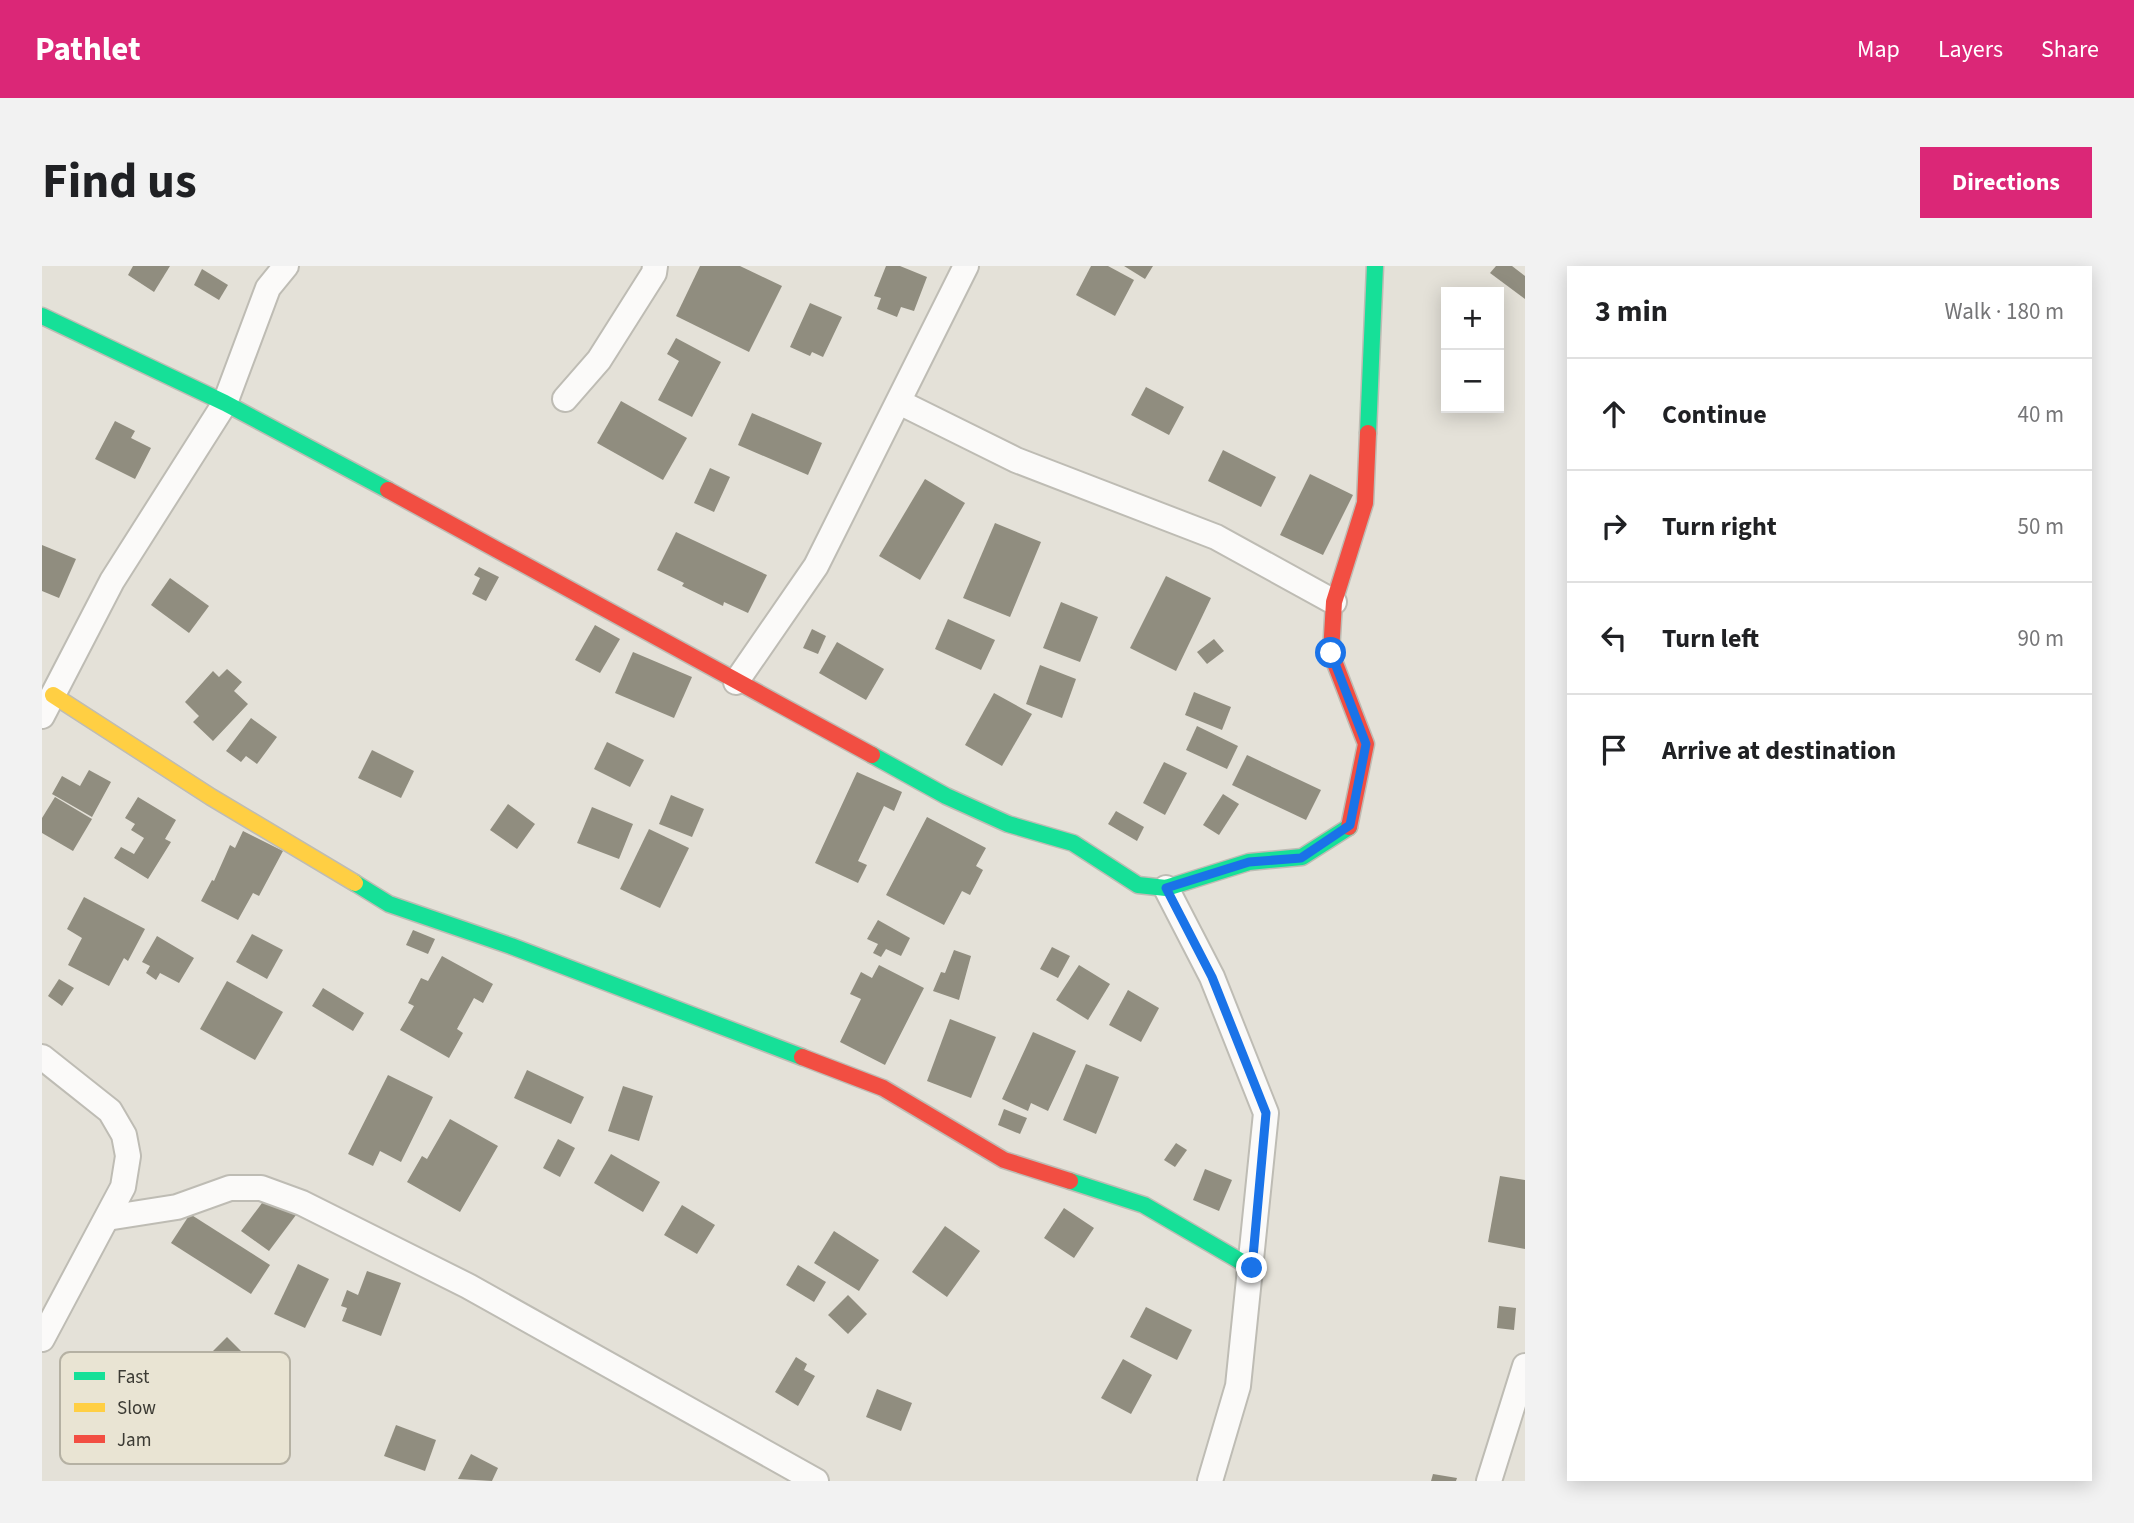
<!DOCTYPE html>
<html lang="en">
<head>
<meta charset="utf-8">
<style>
	body { margin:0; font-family:"Source Sans 3",sans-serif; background:#f2f2f2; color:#202124 }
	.controls { position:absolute; right:21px; top:21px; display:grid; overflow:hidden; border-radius:0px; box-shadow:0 4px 18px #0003 }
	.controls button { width:63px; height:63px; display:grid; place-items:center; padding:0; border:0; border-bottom:2px solid #e0e0e0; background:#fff; color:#202124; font:35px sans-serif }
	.stop { position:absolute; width:21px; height:21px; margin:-16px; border:5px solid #1a73e8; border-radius:50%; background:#fff }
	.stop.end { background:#1a73e8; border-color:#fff; box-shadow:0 2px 7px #0008 }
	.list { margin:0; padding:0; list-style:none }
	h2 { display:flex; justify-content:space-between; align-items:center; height:91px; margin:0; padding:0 28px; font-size:30px }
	h2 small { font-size:23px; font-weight:400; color:#757577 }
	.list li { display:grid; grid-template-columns:46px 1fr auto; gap:21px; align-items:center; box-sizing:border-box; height:112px; padding:0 28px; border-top:2px solid #e0e0e0 }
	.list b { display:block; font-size:26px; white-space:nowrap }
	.list em { font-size:23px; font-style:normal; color:#757577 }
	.icon { flex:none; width:38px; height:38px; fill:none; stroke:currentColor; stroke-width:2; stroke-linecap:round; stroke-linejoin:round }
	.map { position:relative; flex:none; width:1483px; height:1215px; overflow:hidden; border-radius:0px }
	header { display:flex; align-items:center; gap:42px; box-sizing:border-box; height:98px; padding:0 35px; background:#db2777; color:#fff }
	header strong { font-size:33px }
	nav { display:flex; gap:38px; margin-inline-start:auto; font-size:24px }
	.intro { display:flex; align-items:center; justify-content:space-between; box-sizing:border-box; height:168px; padding:0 42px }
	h1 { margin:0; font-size:49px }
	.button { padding:18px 32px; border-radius:0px; background:#db2777; color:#fff; font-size:24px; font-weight:700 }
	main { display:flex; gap:42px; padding:0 42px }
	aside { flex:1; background:#fff; border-radius:0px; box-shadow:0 4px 18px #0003 }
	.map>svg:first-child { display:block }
	.building { fill:#908d7f }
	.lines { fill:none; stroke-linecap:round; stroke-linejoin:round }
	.street-casing { stroke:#bebcb4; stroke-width:28 }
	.fast-casing { stroke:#bebcb4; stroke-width:19 }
	.slow-casing { stroke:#bebcb4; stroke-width:19 }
	.jam-casing { stroke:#bebcb4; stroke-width:19 }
	.street { stroke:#fbfaf9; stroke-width:24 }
	.fast { stroke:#16e098; stroke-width:16 }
	.slow { stroke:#ffcf43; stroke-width:16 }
	.jam { stroke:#f24e42; stroke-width:16 }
	.route { stroke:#1a73e8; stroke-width:9 }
	.key { fill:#e9e4d3; stroke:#b5b1a3; stroke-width:2 }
	.key-label { font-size:19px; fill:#3b3a33 }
</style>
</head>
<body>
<header>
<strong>Pathlet</strong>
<nav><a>Map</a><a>Layers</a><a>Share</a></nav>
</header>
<div class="intro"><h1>Find us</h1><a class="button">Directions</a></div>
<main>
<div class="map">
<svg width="1483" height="1215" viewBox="0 0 1483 1215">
	<rect width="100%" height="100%" fill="#e4e1d8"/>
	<g class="building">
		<path d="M91 0H128L112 26 86 9Z"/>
		<path d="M658 0H698L740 20 707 86 634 50Z"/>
		<path d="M844 0H858L885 11 872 45 859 41 855 51 835 43 839 32 832 30Z"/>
		<path d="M1049 0H1066L1092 14 1073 50 1034 29Z"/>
		<path d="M1082 0H1111L1103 13Z"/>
		<path d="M1454 0H1470L1483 10V33L1448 7Z"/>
		<path d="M160 3 186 19 177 34 152 19Z"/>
		<path d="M768 37 800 51 781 91 770 86 768 90 748 81Z"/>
		<path d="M634 72 679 96 650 151 616 134 637 95 625 88Z"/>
		<path d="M1104 121 1142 141 1127 169 1089 149Z"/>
		<path d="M579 135 645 172 621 214 555 177Z"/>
		<path d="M710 147 780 177 766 209 696 179Z"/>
		<path d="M73 155 93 165 89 172 109 182 93 213 53 193Z"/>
		<path d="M1181 184 1234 211 1219 241 1166 215Z"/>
		<path d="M668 202 688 211 672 246 652 237Z"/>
		<path d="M1268 208 1311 229 1281 289 1238 269Z"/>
		<path d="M883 213 923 237 878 314 837 290Z"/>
		<path d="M953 257 999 276 968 351 921 332Z"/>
		<path d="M634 266 725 309 706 347 682 336 681 340 640 320 642 317 615 304Z"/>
		<path d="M0 279 34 293 17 332 0 325Z"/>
		<path d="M437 301 457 311 444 335 430 328 438 312 432 309Z"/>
		<path d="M1124 310 1169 332 1134 405 1088 382Z"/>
		<path d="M128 312 167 340 147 367 109 339Z"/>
		<path d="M1019 336 1056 351 1038 396 1001 382Z"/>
		<path d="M906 353 953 374 939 404 893 383Z"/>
		<path d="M553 359 578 373 558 407 533 394Z"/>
		<path d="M770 363 784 370 776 388 761 382Z"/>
		<path d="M1172 373 1182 385 1165 398 1155 386Z"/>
		<path d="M795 376 842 403 824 434 777 407Z"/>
		<path d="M591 386 650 411 632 452 573 427Z"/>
		<path d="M998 399 1034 413 1020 452 984 438Z"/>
		<path d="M185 403 200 416 192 425 206 438 171 475 151 456 157 450 143 436 171 405 177 411Z"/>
		<path d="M1152 426 1189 441 1180 464 1143 449Z"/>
		<path d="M952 427 990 448 960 500 923 479Z"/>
		<path d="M209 452 235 471 215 498 204 490 199 496 184 485Z"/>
		<path d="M1155 460 1196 480 1185 503 1144 484Z"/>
		<path d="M565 476 602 494 588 521 552 503Z"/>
		<path d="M330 484 372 505 359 532 316 512Z"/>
		<path d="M1205 489 1279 524 1264 554 1190 519Z"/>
		<path d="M1122 496 1145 507 1123 549 1101 537Z"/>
		<path d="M47 504 69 516 50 551 10 528 20 510 38 520Z"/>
		<path d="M815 506 860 526 852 545 842 540 816 595 825 599 816 617 773 597Z"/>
		<path d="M1181 528 1197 538 1177 569 1161 559Z"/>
		<path d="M629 529 662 543 650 571 617 558Z"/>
		<path d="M13 531 50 553 31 585 0 567V552Z"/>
		<path d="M96 531 134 554 123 573 129 576 106 613 72 592 79 581 92 588 102 572 89 564 93 558 83 552Z"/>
		<path d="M466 538 493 558 475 583 448 564Z"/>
		<path d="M550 541 591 558 577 593 535 577Z"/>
		<path d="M1074 545 1102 561 1095 575 1066 558Z"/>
		<path d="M885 551 944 582 934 600 941 604 928 629 920 625 902 659 844 629Z"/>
		<path d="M607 563 647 582 618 642 578 623Z"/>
		<path d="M201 565 241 585 217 630 211 627 196 654 159 635 170 614 172 615 188 579 193 582Z"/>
		<path d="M42 631 103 663 86 695 82 692 67 720 26 699 40 672 25 663Z"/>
		<path d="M836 654 868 672 859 690 844 683 839 691 831 687 836 678 825 673Z"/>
		<path d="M371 664 393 673 386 688 364 679Z"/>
		<path d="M210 668 241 684 225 713 194 696Z"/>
		<path d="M115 670 152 692 137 717 118 707 114 714 104 707 108 700 100 696Z"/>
		<path d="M1010 681 1028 690 1016 712 998 703Z"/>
		<path d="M912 684 929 690 917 734 891 725 899 706 903 707Z"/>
		<path d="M400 690 451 718 441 737 432 732 415 763 421 767 407 792 358 764 372 740 366 737 379 712 386 715Z"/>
		<path d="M837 699 882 722 843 799 798 776 819 733 808 728 819 706 830 712Z"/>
		<path d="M1037 699 1068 718 1046 754 1014 734Z"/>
		<path d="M17 713 32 722 20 740 6 730Z"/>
		<path d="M185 715 241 746 213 794 158 763Z"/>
		<path d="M281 722 322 747 311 765 270 740Z"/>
		<path d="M1086 724 1117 742 1099 776 1067 759Z"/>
		<path d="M908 753 954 771 929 832 885 815Z"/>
		<path d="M991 766 1034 785 1006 845 989 837 986 845 960 833Z"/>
		<path d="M1044 798 1077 811 1054 868 1021 854Z"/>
		<path d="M485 804 542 831 529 858 472 832Z"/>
		<path d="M346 809 391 831 359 896 338 885 331 900 306 888Z"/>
		<path d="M581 820 611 830 597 875 566 865Z"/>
		<path d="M962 843 985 852 978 868 956 859Z"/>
		<path d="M408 853 456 880 418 946 365 916 380 890 385 893Z"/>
		<path d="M516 873 533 882 518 911 501 902Z"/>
		<path d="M1134 877 1145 884 1133 901 1122 894Z"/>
		<path d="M569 888 618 916 601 946 552 917Z"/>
		<path d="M1163 903 1190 914 1177 945 1151 934Z"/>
		<path d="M1458 910 1483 914V983L1446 976Z"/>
		<path d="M226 929 254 949 227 985 199 965Z"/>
		<path d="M640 939 673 959 655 988 622 969Z"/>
		<path d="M1022 942 1052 962 1032 992 1002 972Z"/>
		<path d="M148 948 228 999 209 1028 129 977Z"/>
		<path d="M903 960 938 985 905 1031 870 1006Z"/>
		<path d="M792 965 837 994 817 1025 772 997Z"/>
		<path d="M256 998 287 1013 263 1062 232 1048Z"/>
		<path d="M756 999 784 1016 772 1036 744 1019Z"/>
		<path d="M325 1005 359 1017 339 1070 300 1055 305 1042 299 1040 305 1024 316 1029Z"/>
		<path d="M806 1029 825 1048 806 1068 786 1049Z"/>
		<path d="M1457 1040 1474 1042 1472 1064 1455 1062Z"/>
		<path d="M1104 1041 1150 1064 1135 1094 1088 1071Z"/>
		<path d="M185 1071 206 1092 173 1124 153 1103Z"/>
		<path d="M754 1091 765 1098 762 1104 773 1110 756 1140 733 1126Z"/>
		<path d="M1081 1093 1110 1109 1089 1148 1059 1132Z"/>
		<path d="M835 1123 870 1137 859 1165 824 1151Z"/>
		<path d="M354 1159 394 1174 383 1205 342 1190Z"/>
		<path d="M429 1188 456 1202 450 1215 416 1213Z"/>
		<path d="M1391 1208 1415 1212 1414 1215H1389Z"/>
	</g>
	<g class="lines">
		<defs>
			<g id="street">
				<path d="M523 133 557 94 612 7 613 0"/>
				<path d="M857 136 974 194 1174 271 1292 336"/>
				<path d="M694 416 774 300 924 0"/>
				<path d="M0 450 70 315 183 137 226 22 244 0"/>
				<path d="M1124 622 1170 711 1224 847 1196 1120 1168 1215"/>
				<path d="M0 791 68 845 82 869 86 890 81 921 0 1073"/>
				<path d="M65 952 135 941 188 922H219L260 937 426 1020 774 1215"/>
				<path d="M1447 1215 1483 1100"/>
			</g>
			<g id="fast">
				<path d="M0 50 183 137 346 224"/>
				<path d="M1326 167 1333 0"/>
				<path d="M830 489 904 530 966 558 1031 577 1096 619 1124 622 1207 596 1260 591 1307 561"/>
				<path d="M313 617 347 638 469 680 760 791"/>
				<path d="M1028 915 1102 939 1210 1002"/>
			</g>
			<path id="slow" d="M11 429 169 531 313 617"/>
			<g id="jam">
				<path d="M346 224 830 489"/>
				<path d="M1307 561 1324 478 1289 387 1292 336 1323 237 1326 167"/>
				<path d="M760 791 841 822 962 894 1028 915"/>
			</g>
		</defs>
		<use href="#street" class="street-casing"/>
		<use href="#fast" class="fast-casing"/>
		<use href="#slow" class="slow-casing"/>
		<use href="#jam" class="jam-casing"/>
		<use href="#street" class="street"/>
		<use href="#fast" class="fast"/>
		<use href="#slow" class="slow"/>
		<use href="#jam" class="jam"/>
	</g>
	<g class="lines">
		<path class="route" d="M1210 1002 1224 847 1170 711 1124 622 1207 596 1259 592 1308 559 1324 478 1289 387"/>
	</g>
	<rect x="18" y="1086" width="230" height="112" rx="10" class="key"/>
	<rect x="32" y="1106" width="31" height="8" fill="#16e098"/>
	<rect x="32" y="1137" width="31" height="9" fill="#ffcf43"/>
	<rect x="32" y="1169" width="31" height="8" fill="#f24e42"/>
	<g class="key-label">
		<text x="75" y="1117">Fast</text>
		<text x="75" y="1148">Slow</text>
		<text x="75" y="1180">Jam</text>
	</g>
</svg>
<div class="controls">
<button>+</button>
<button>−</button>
</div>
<div class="stop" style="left:1289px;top:387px"></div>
<div class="stop end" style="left:1210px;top:1002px"></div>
</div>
<aside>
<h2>3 min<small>Walk · 180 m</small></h2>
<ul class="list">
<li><svg class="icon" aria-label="ahead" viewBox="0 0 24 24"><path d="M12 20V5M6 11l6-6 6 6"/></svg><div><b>Continue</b></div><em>40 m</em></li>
<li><svg class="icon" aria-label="right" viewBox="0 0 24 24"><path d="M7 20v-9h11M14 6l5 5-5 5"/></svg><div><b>Turn right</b></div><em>50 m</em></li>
<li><svg class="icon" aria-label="left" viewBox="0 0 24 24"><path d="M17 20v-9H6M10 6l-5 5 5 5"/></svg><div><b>Turn left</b></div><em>90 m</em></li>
<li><svg class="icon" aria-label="arrive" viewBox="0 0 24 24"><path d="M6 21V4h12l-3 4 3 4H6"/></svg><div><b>Arrive at destination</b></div></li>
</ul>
</aside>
</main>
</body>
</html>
